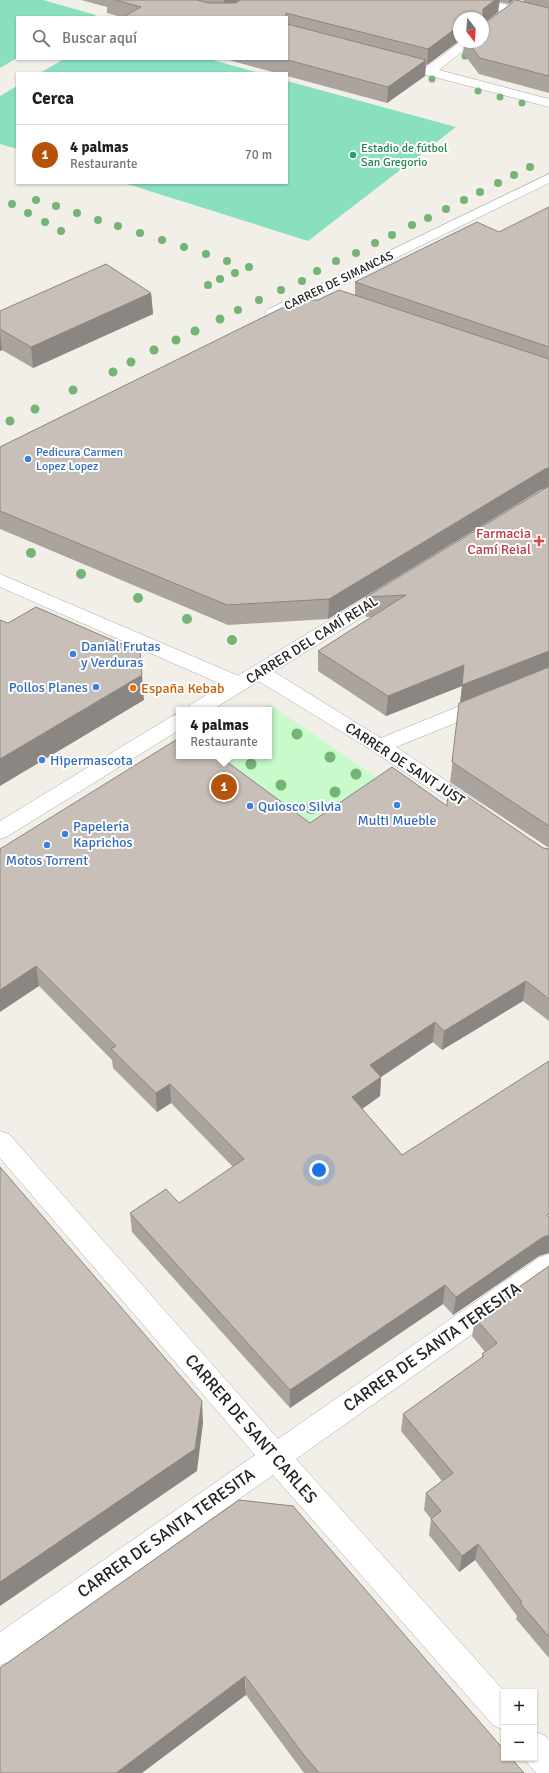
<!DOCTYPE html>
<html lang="es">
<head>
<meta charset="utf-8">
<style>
	body { margin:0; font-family:Signika,sans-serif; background:#f6f6f6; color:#202124 }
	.controls { position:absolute; right:12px; bottom:12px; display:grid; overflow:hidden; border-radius:0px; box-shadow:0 1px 3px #0004 }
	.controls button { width:36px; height:36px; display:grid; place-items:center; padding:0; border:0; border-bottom:1px solid #e0e0e0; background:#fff; color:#202124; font:20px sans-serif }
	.compass { position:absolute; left:453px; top:12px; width:36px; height:36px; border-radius:50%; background:#fff; box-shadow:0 1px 3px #0004; rotate:163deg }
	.you { position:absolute; left:319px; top:1170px; width:14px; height:14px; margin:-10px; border:3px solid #fff; border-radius:50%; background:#1a73e8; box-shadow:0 0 0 6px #1a73e833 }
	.badge { display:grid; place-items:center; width:26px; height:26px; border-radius:50%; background:#b45309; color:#fff; font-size:13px; font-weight:700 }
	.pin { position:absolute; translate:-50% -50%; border:2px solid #fff; box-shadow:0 1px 4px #0006 }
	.popup { position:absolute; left:176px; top:707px; width:96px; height:52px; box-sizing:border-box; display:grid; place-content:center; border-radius:0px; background:#fff; filter:drop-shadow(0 1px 3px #0005); font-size:13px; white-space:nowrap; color:#757577 }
	.popup b { font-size:15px; color:#202124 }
	.popup::after { content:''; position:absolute; left:50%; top:100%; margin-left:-8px; border:8px solid transparent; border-top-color:#fff }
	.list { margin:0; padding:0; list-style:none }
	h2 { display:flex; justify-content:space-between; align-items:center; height:52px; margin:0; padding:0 16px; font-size:17px }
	h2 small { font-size:13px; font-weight:400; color:#757577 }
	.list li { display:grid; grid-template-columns:26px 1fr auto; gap:12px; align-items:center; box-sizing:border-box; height:60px; padding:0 16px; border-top:1px solid #e0e0e0 }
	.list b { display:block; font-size:15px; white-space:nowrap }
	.list p { margin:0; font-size:13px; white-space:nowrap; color:#757577 }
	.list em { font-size:13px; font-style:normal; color:#757577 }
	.icon { flex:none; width:22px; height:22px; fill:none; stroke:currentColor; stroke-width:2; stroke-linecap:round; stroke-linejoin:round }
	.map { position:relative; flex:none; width:549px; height:1773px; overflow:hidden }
	.search { position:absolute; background:#fff; box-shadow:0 1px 3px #0004; left:16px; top:16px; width:272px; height:44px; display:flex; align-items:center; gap:10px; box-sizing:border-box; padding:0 14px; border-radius:0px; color:#757577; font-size:15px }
	.panel { position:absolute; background:#fff; box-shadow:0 1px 3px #0004; left:16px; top:72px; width:272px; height:112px; border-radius:0px }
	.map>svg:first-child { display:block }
	.park { fill:#c8facc }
	.pitch { fill:#88e0be }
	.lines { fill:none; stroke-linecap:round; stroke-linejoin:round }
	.minor-casing { stroke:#a9a9a9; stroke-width:1 }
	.tertiary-casing { stroke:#a9a9a9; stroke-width:1 }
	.minor { fill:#fff; fill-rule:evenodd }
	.tertiary { fill:#fff; fill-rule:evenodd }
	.tree { fill:#74b475 }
	.wall { fill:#aba49e }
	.shaded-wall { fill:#8b8681 }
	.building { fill:#c7bfb8; stroke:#8b8681 }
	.leisure-dot { fill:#2e9e5b; stroke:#fff; stroke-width:1.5 }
	.shop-dot { fill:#3f7fe0; stroke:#fff; stroke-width:1.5 }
	.health-dot { fill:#e0444e; stroke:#fff; stroke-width:1.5 }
	.food-dot { fill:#e8710a; stroke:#fff; stroke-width:1.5 }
	.labels { text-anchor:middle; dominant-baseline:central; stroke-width:4; stroke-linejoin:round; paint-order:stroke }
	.far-leisure-label { font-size:12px; fill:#27864d; stroke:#fff; text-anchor:start }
	.far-street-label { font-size:12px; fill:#222; stroke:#fff }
	.far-shop-label { font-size:12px; fill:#366cbe; stroke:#fff; text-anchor:start }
	.health-label { font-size:14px; fill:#be3a42; stroke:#fff; text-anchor:end }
	.street-label { font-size:14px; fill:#222; stroke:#fff }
	.shop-label { font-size:14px; fill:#366cbe; stroke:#fff; text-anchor:start }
	.food-label { font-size:14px; fill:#c56008; stroke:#fff; text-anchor:start }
	.near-street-label { font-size:17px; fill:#222; stroke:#fff }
</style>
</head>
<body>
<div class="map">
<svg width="549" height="1773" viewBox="0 0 549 1773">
	<rect width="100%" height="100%" fill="#f2efe9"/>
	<path class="park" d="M269 704 391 787 310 843 193 756H269V710H259Z"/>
	<g class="pitch">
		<path d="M0 0H43L96 15 92 17H17V58L0 68Z"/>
		<path d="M64 59H209L260 73H40Z"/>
		<path d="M287 81 456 127 308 241 124 183H287Z"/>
		<path d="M17 86V149L0 144V96Z"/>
	</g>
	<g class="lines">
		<defs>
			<g id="minor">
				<path d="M466 0H487L549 15V23L468 3Z"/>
				<path d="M460 42H474L439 70 549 99V107L392 66 390 63 396 59 427 67Z"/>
				<path d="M549 174V183L277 316H267L264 313 267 310Z"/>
				<path d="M0 574 246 679 249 684 246 689 239 690 232 689 0 587Z"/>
				<path d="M259 666 266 667 381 738 479 698 486 696 493 698 496 703 493 708 396 747 481 804 485 809 481 814 474 816 467 814 373 751 252 677 249 672 252 667Z"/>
				<path d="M0 1131 9 1134 278 1439 540 1257 549 1254V1280L296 1459 505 1692 504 1730 493 1725 273 1475 11 1661 0 1665V1632L255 1455 0 1158Z"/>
				<path d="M534 1731 545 1736 549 1740V1773H536L523 1758H534Z"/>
			</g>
			<g id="tertiary">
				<path d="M391 585 398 587 400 591 398 595 212 710H187L190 705 384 587Z"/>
				<path d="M179 714V730L8 836 0 839V821L172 716Z"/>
			</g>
		</defs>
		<use href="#minor" class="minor-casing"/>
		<use href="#tertiary" class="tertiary-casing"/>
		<use href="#minor" class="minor"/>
		<use href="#tertiary" class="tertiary"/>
	</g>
	<g class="tree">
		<circle cx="465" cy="56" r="3.5"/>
		<circle cx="432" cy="79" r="3.5"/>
		<circle cx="478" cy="91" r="3.5"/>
		<circle cx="500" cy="97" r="3.5"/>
		<circle cx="522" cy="103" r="3.5"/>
		<circle cx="530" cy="167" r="4"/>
		<circle cx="514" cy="175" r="4"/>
		<circle cx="498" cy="183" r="4"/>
		<circle cx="480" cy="192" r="4"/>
		<circle cx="36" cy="200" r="4"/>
		<circle cx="464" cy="200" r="4"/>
		<circle cx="12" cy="204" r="4"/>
		<circle cx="56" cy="206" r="4"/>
		<circle cx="446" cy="209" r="4"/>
		<circle cx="28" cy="213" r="4"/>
		<circle cx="77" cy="213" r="4"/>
		<circle cx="428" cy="218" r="4"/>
		<circle cx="98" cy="220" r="4"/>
		<circle cx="45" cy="222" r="4"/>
		<circle cx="412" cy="225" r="4"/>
		<circle cx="118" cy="226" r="4"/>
		<circle cx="61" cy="231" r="4"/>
		<circle cx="140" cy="233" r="4"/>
		<circle cx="392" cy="235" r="4"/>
		<circle cx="162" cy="240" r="4"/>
		<circle cx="375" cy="243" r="4"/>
		<circle cx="184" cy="247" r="4"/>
		<circle cx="356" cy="253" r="4"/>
		<circle cx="206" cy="254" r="4"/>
		<circle cx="227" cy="261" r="4"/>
		<circle cx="336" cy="261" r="4"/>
		<circle cx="249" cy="267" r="4"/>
		<circle cx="317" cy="271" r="4"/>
		<circle cx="235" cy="273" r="4"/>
		<circle cx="220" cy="279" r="4"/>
		<circle cx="302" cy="281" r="4"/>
		<circle cx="208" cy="285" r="4"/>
		<circle cx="281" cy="290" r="4"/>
		<circle cx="259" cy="300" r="4"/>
		<circle cx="238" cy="310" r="4"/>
		<circle cx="220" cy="319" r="4.5"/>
		<circle cx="195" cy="331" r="4.5"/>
		<circle cx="176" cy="340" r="4.5"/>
		<circle cx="154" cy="350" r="4.5"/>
		<circle cx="131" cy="362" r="4.5"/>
		<circle cx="113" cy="372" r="4.5"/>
		<circle cx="73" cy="390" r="4.5"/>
		<circle cx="35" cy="409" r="4.5"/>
		<circle cx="10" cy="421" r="4.5"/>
		<circle cx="31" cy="553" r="5"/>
		<circle cx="81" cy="574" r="5"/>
		<circle cx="138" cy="598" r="5"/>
		<circle cx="187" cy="619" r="5"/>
		<circle cx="232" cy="640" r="5"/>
		<circle cx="297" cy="734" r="5.5"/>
		<circle cx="330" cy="757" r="5.5"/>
		<circle cx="251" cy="764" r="5.5"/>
		<circle cx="356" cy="774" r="5.5"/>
		<circle cx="281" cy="785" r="5.5"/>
		<circle cx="335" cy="792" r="5.5"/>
		<circle cx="311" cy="808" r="6"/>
	</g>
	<g class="wall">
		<path d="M81 0H514L509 4 499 2 498 12 488 20 524 2 523 0H549V93L479 74 463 53 464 42H483V18H459V41L427 65H426L425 76 387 103 287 76V73H276L225 59H287V17H121L107 13V7Z"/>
		<path d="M549 207V848L450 782 462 686 386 716 318 671V651L372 617H366V597L545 488 542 489 328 619 228 625 0 529V447L318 300 355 295V282L499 232Z"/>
		<path d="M151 293 153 314 33 368 2 350 0 351V311Z"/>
		<path d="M447 806 543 848 549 849V1021L523 1001 442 1050 433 1042 381 1077 380 1096 362 1109 402 1155 539 1256 453 1315 443 1304 290 1408 132 1232 130 1213 179 1203 233 1167 171 1103 157 1112 113 1068 112 1060 39 986 0 849 310 823Z"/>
		<path d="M549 1266V1658L516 1619 517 1616 475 1560 459 1572 429 1535 431 1519 424 1510 426 1493 442 1481 401 1431 403 1414 482 1358V1354L485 1352 472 1336 475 1318Z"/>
		<path d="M239 1500 524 1773H304L246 1695Z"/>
	</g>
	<g class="shaded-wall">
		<path d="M224 0H244L224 12Z"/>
		<path d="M495 0H500L498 12 483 24V9Z"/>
		<path d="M509 0H514L509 4Z"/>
		<path d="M459 26V41L427 65 428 49Z"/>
		<path d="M426 60 425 76 387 103 388 87Z"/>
		<path d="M151 293 153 314 33 368 31 347Z"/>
		<path d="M0 330 2 350 0 351Z"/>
		<path d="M549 468V488L542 489 328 619 329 599 545 469Z"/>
		<path d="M549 651V670L460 705 462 686 386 716 388 696 464 665Z"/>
		<path d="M142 675 144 700 0 786V759Z"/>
		<path d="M36 966 39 986 0 1012V990Z"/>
		<path d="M526 981 523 1001 442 1050 444 1031Z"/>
		<path d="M435 1022 433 1042 369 1085 370 1065Z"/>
		<path d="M381 1077 380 1096 351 1117 352 1097Z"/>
		<path d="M170 1084 171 1103 157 1112 156 1093Z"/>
		<path d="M549 1235V1253L539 1256 453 1315 456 1297 543 1237Z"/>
		<path d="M445 1285 443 1304 290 1408V1390Z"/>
		<path d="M202 1401 203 1423 197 1471 0 1606V1582Z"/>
		<path d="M478 1544 475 1560 459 1572 462 1556Z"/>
		<path d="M245 1676 246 1695 142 1773H116Z"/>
	</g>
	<g class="building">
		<path d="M115 0H197L208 3H236L240 0H495L483 9V20H489L516 0 549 8V76L480 58 468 42H483V18H459V26L428 49 286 13V17H129L125 16 141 7Z"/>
		<path d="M287 24 426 60 388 87 284 59H287Z"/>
		<path d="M549 207V347L355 282 477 222 499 232Z"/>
		<path d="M106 264 151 293 31 347 0 329V311Z"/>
		<path d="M339 290 549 359V468L545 469 329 599 227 605 0 511V447L298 300H318Z"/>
		<path d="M549 486V651L462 685 464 665 388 696 318 651 406 595 366 597Z"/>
		<path d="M36 607 140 652 142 675 0 759V620L8 623Z"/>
		<path d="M549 667V826L452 762 459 703Z"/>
		<path d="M179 738V756H219L310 823 392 767 447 806 449 784 543 848 549 849V999L526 981 444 1031 435 1022 370 1065 381 1077 352 1097 402 1155 549 1061V1214L547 1215 549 1217V1235L543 1237 456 1297 445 1285 290 1390 130 1213 166 1189 179 1203 244 1159 170 1084 156 1093 111 1049 116 1046 36 966 0 990V849Z"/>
		<path d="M0 1167 202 1401 195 1449 0 1582Z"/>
		<path d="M549 1266V1637L520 1603 522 1602 478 1544 462 1556 431 1519 441 1511 426 1493 453 1473 403 1414 484 1356 482 1354 497 1343 475 1318Z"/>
		<path d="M239 1500 293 1506 504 1750V1758H511L524 1773H319L303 1754 245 1676 116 1773H0V1668Z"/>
	</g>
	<circle class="leisure-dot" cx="353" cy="155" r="4"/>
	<g class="shop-dot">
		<circle cx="28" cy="459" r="4"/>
		<circle cx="73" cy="654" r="4"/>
		<circle cx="96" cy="687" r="4"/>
		<circle cx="42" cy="760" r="4"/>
		<circle cx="397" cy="805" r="4"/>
		<circle cx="250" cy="806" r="4"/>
		<circle cx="65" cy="834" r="4"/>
		<circle cx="47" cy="845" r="4"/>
	</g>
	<path class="health-dot" d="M537 535h4v4h4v4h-4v4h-4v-4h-4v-4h4z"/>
	<circle class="food-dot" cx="133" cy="688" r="4"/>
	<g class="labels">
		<g class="far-leisure-label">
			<text x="361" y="148">Estadio de fútbol<tspan x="361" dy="14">San Gregorio</tspan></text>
		</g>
		<g class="far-street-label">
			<text transform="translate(339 281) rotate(-26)">CARRER DE SIMANCAS</text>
		</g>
		<g class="far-shop-label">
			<text x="36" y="452">Pedicura Carmen<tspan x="36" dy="14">Lopez Lopez</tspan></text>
		</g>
		<g class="health-label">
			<text x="531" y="533">Farmacia<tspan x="531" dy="16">Camí Reial</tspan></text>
		</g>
		<g class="street-label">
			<text transform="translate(312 640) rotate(-32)">CARRER DEL CAMÍ REIAL</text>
			<text transform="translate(405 764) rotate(33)">CARRER DE SANT JUST</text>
		</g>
		<g class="shop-label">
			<text x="81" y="646">Danial Frutas<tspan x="81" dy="16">y Verduras</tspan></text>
			<text x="88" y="687" text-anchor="end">Pollos Planes</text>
			<text x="50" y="760">Hipermascota</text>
			<text x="258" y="806">Quiosco Silvia</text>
			<text x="397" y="820" text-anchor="middle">Multi Mueble</text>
			<text x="73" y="826">Papelería<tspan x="73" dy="16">Kaprichos</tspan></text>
			<text x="47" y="860" text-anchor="middle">Motos Torrent</text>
		</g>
		<g class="food-label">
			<text x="141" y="688">España Kebab</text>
		</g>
		<g class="near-street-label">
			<text transform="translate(432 1347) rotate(-35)">CARRER DE SANTA TERESITA</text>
			<text transform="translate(251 1429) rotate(49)">CARRER DE SANT CARLES</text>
			<text transform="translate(166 1533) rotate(-35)">CARRER DE SANTA TERESITA</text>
		</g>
	</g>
</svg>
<div class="controls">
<button>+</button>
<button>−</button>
</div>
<svg class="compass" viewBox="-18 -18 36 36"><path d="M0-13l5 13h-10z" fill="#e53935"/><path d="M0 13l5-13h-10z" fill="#757577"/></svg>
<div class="you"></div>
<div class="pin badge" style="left:224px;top:787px">1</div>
<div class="popup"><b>4 palmas</b>Restaurante</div>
<div class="search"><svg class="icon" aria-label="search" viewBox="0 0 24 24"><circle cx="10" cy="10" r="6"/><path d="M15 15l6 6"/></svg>Buscar aquí</div>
<section class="panel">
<h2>Cerca<small></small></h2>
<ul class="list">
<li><span class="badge">1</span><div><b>4 palmas</b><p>Restaurante</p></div><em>70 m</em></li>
</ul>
</section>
</div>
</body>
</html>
